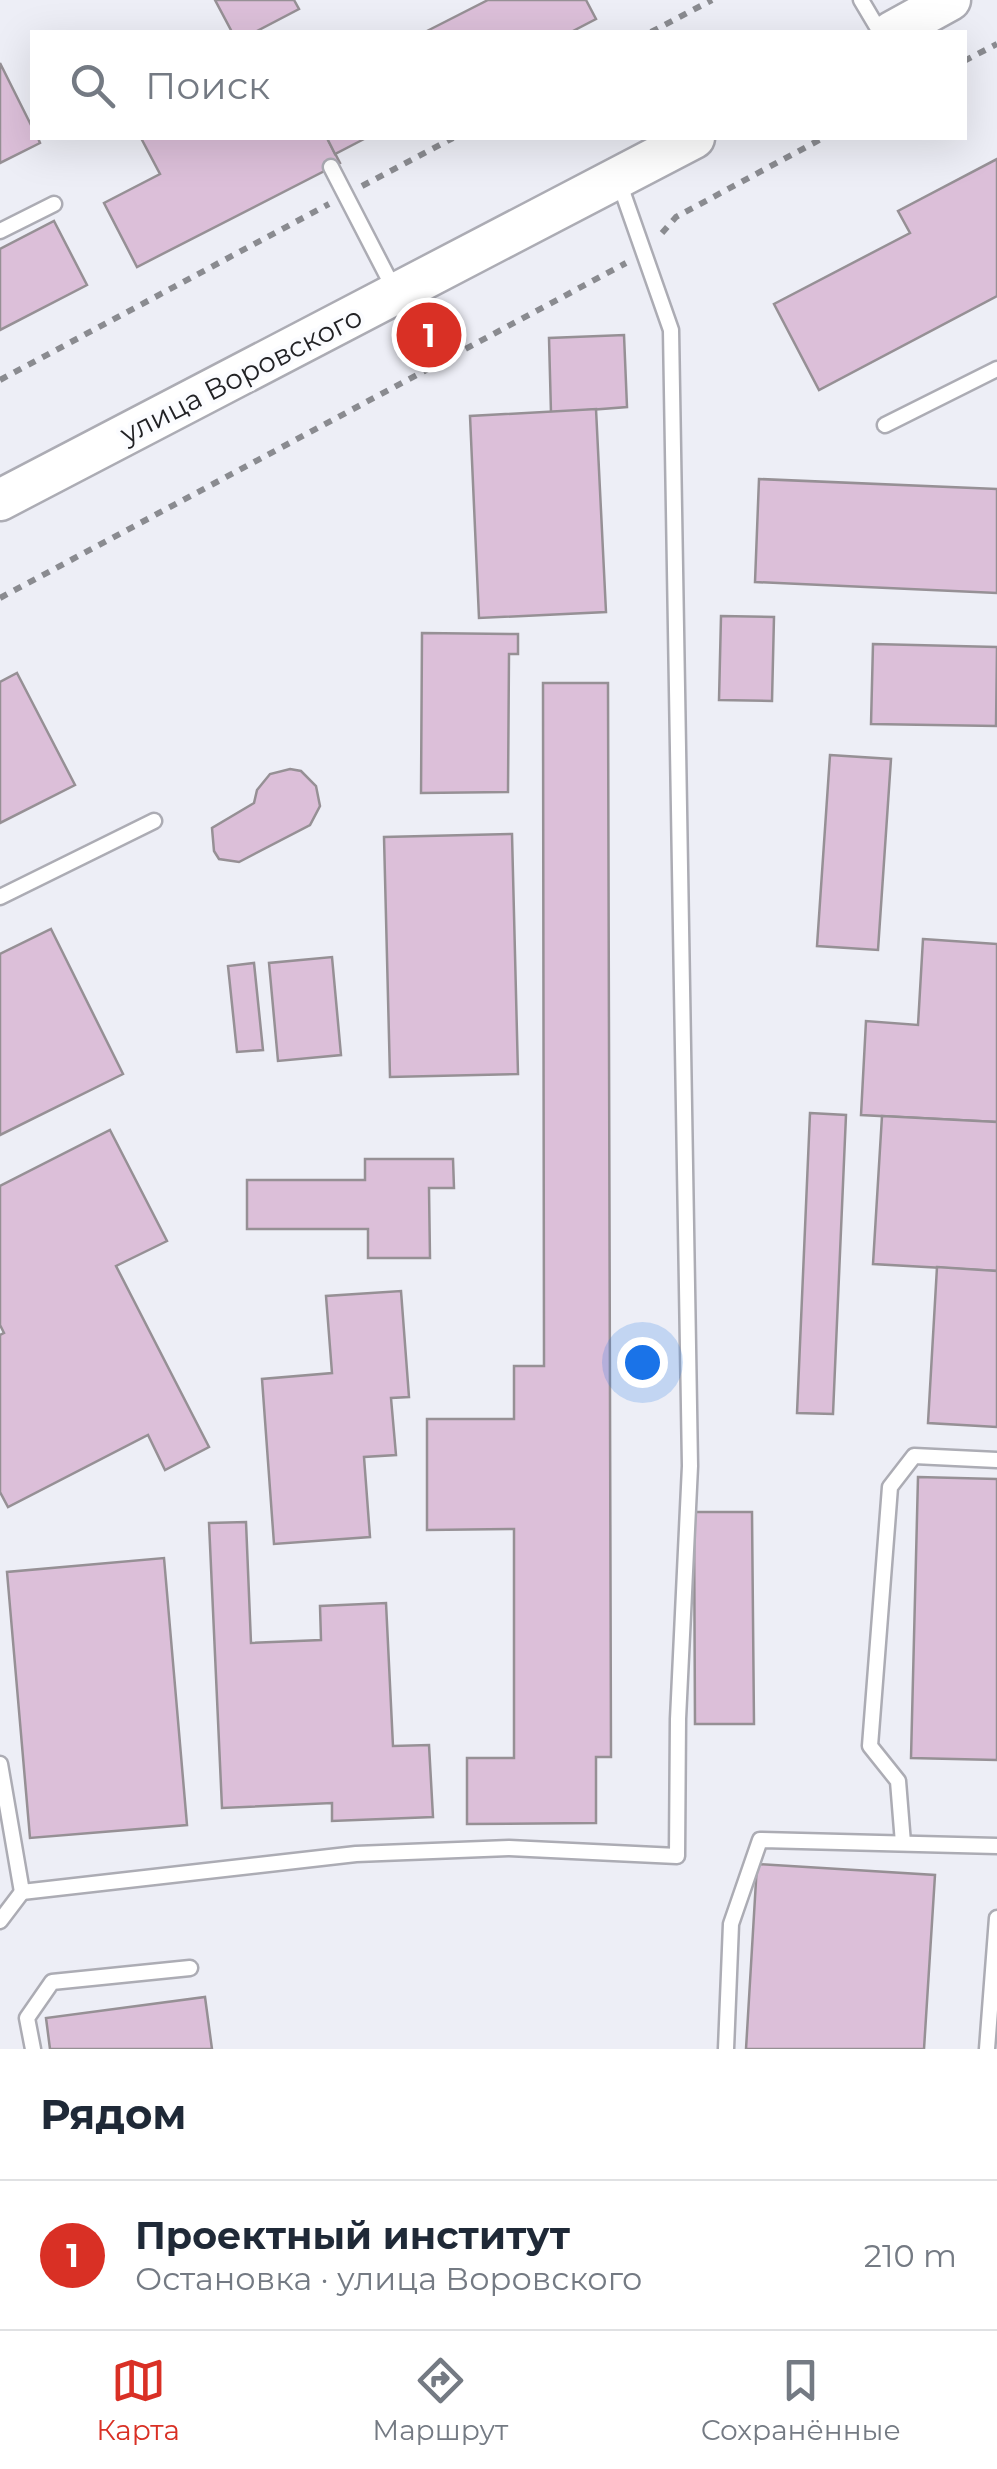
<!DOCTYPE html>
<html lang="ru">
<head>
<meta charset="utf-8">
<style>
	body { margin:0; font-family:Montserrat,sans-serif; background:#f2f2f3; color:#1f2937 }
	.you { position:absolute; left:642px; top:1362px; width:35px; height:35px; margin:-25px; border:8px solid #fff; border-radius:50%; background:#1a73e8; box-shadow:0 0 0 15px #1a73e833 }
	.badge { display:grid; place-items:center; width:65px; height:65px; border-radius:50%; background:#d93025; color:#fff; font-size:32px; font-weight:700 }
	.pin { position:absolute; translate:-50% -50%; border:5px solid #fff; box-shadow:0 2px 10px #0006 }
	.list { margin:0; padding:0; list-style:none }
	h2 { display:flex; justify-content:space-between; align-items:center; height:130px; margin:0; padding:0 40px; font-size:42px }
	h2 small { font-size:32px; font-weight:400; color:#747a83 }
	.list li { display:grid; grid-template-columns:65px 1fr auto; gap:30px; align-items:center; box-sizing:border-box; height:150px; padding:0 40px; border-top:2px solid #e0e1e3 }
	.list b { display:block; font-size:38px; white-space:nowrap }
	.list p { margin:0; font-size:32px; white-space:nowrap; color:#747a83 }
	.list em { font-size:32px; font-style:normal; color:#747a83 }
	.icon { flex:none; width:55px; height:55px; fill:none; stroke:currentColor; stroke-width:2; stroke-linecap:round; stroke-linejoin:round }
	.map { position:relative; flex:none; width:997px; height:2049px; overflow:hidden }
	.search { position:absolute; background:#fff; box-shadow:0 10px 40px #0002; left:30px; right:30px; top:30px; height:110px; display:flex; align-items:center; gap:25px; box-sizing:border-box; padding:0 35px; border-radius:0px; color:#747a83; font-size:38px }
	.sheet { height:280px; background:#fff }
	nav { display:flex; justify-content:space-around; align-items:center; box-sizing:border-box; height:140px; border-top:2px solid #e0e1e3; background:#fff; font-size:28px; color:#747a83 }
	nav a { display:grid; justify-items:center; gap:5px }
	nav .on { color:#d93025 }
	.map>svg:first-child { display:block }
	.building { fill:#dcbfd9; stroke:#969095; stroke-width:2.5 }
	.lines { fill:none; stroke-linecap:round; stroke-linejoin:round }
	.lane-casing { stroke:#acacb4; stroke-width:19 }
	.secondary-casing { stroke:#acacb4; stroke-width:45 }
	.path { stroke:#8a8b90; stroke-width:6; stroke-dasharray:8 8; stroke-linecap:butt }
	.lane { stroke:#fff; stroke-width:14 }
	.secondary { stroke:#fff; stroke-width:40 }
	.labels { text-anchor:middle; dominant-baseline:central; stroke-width:8; stroke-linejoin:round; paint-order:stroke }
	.street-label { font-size:28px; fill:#222225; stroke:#fbfcff }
</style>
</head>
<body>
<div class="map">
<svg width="997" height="2049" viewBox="0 0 997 2049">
	<rect width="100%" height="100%" fill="#edeef6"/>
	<g class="building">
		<path d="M215 0H294L299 9 255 32H232Z"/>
		<path d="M488 0H586L596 19 571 32H425Z"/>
		<path d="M0 63 32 127V138H38L40 143 0 163Z"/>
		<path d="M141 138H327L340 163 137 267 104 203 160 174Z"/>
		<path d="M327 138H366L335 154Z"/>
		<path d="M997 159V296L819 390 774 304 910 233 898 211Z"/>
		<path d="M54 221 87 285 0 330V249Z"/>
		<path d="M624 335 627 407 551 413 549 338Z"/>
		<path d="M596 409 606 612 479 618 470 416Z"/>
		<path d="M759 479 997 489V593L755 582Z"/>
		<path d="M721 616 774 617 772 701 719 700Z"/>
		<path d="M422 633 518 634V654H509L508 792 421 793Z"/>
		<path d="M873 644 997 647 996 726 871 724Z"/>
		<path d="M17 673 75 785 0 823V682Z"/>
		<path d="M543 683H608L611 1757H596V1823L467 1824V1758H514V1529L427 1530V1419H514V1366H544Z"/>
		<path d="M830 755 891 759 878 950 817 946Z"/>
		<path d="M290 769 301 771 316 786 320 806 310 825 239 862 219 859 214 851 212 828 254 803 257 790 270 774Z"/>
		<path d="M512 834 518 1074 390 1077 384 837Z"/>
		<path d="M51 929 123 1074 0 1135V954Z"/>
		<path d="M923 939 997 944V1122L861 1115 866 1021 918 1025Z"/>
		<path d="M332 957 341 1055 278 1061 269 963Z"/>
		<path d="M254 963 263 1050 237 1052 228 966Z"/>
		<path d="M810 1113 846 1115 833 1414 797 1413Z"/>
		<path d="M882 1116 997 1122V1271L873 1264Z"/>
		<path d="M110 1130 167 1241 116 1266 209 1447 165 1470 148 1435 8 1507 0 1492V1335L4 1333 0 1325V1186Z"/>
		<path d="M365 1159H453L454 1188H429L430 1258H368V1229H247V1180H365Z"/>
		<path d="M937 1267 997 1271V1427L928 1423Z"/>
		<path d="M401 1291 409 1397 391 1398 396 1455 364 1457 370 1537 274 1544 262 1379 332 1373 326 1296Z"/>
		<path d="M918 1477 997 1479V1760L911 1758Z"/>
		<path d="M694 1512H752L754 1724H695Z"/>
		<path d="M246 1522 251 1643 321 1640 320 1606 386 1603 393 1746 429 1745 433 1817 332 1821V1803L222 1808 209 1523Z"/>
		<path d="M164 1558 187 1825 30 1838 7 1572Z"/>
		<path d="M757 1864 935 1875 924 2049H746Z"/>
		<path d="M205 1997 212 2049H50L46 2018Z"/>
	</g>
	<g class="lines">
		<defs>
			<g id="lane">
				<path d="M861 0 880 32"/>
				<path d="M331 167 394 289"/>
				<path d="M0 231 54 204"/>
				<path d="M885 425 997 369"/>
				<path d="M0 897 154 821"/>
				<path d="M0 1764 22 1892 356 1854 509 1848 677 1856 678 1719 690 1466 671 330 618 179"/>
				<path d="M903 1843 898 1781 870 1746 890 1487 914 1456 997 1460"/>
				<path d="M0 1921 22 1892"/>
				<path d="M33 2049 27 2018 52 1982 190 1968"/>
				<path d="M726 2049 731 1924 760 1840 997 1846"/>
				<path d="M987 2049 997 1918"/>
			</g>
			<g id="secondary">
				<path d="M892 32 950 0"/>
				<path d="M0 500 694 138"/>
			</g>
		</defs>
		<use href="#lane" class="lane-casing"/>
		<use href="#secondary" class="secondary-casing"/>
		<g class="path">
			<path d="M651 32 712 0"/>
			<path d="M964 61 997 44"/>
			<path d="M362 186 453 138"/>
			<path d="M662 233 676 217 823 138"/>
			<path d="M0 380 329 204"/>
			<path d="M0 598 626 263"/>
		</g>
		<use href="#lane" class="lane"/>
		<use href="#secondary" class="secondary"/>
	</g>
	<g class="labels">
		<g class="street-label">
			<text transform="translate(241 375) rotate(-27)">улица Воровского</text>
		</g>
	</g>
</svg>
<div class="you"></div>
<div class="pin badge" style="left:429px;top:335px">1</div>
<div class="search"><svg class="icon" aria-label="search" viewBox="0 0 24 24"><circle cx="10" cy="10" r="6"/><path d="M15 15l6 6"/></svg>Поиск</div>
</div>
<section class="sheet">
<h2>Рядом<small></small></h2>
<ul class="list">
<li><span class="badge">1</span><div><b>Проектный институт</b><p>Остановка · улица Воровского</p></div><em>210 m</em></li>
</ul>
</section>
<nav>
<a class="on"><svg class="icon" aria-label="map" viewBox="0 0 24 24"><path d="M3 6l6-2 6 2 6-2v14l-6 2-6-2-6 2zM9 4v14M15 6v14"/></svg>Карта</a>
<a><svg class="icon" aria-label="directions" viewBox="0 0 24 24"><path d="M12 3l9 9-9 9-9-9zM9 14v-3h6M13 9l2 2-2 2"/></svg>Маршрут</a>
<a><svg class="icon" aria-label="saved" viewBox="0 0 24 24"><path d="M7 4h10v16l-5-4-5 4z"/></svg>Сохранённые</a>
</nav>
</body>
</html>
